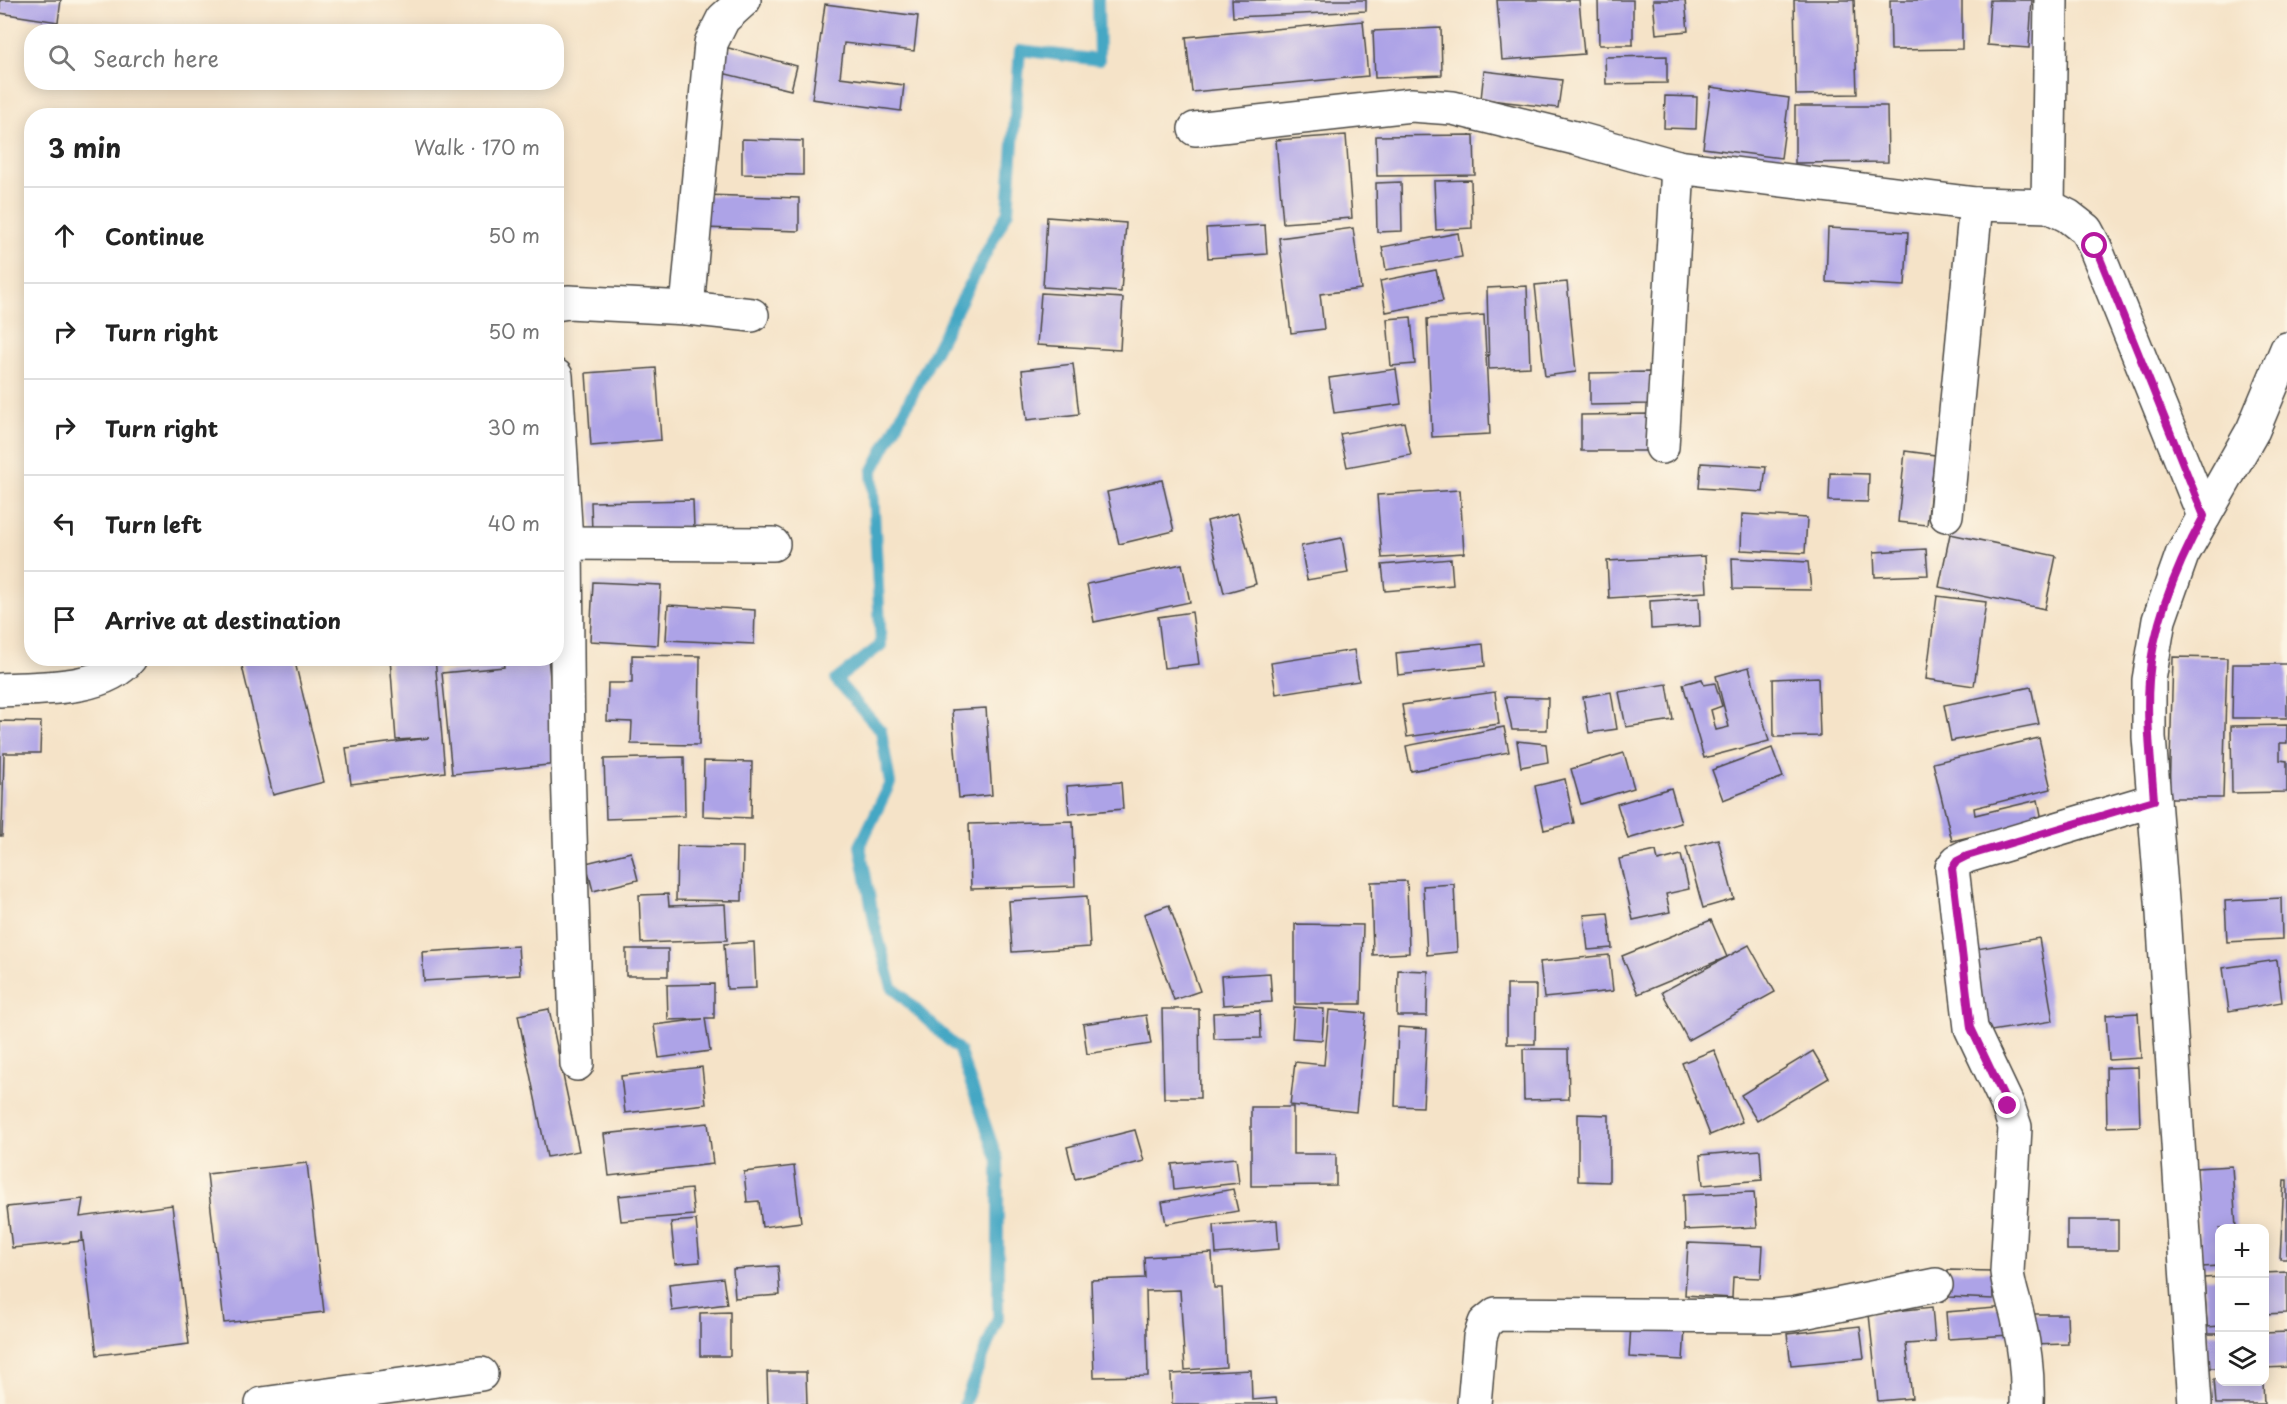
<!DOCTYPE html>
<html lang="en">
<head>
<meta charset="utf-8">
<style>
	body { margin:0; font-family:"Playpen Sans",sans-serif; background:#f2f2f2; color:#222 }
	.controls { position:absolute; right:18px; bottom:18px; display:grid; overflow:hidden; border-radius:12px; box-shadow:0 3px 15px #0003 }
	.controls button { width:54px; height:54px; display:grid; place-items:center; padding:0; border:0; border-bottom:2px solid #e0e0e0; background:#fff; color:#222; font:30px sans-serif }
	.stop { position:absolute; width:18px; height:18px; margin:-14px; border:4px solid #b5179e; border-radius:50%; background:#fff }
	.stop.end { background:#b5179e; border-color:#fff; box-shadow:0 2px 6px #0008 }
	.list { margin:0; padding:0; list-style:none }
	h2 { display:flex; justify-content:space-between; align-items:center; height:78px; margin:0; padding:0 24px; font-size:26px }
	h2 small { font-size:20px; font-weight:400; color:#767676 }
	.list li { display:grid; grid-template-columns:39px 1fr auto; gap:18px; align-items:center; box-sizing:border-box; height:96px; padding:0 24px; border-top:2px solid #e0e0e0 }
	.list b { display:block; font-size:22px; white-space:nowrap }
	.list em { font-size:20px; font-style:normal; color:#767676 }
	.icon { flex:none; width:33px; height:33px; fill:none; stroke:currentColor; stroke-width:2; stroke-linecap:round; stroke-linejoin:round }
	.map { position:relative; flex:none; width:2287px; height:1404px; overflow:hidden }
	.search { position:absolute; background:#fff; box-shadow:0 3px 15px #0003; left:24px; top:24px; width:540px; height:66px; display:flex; align-items:center; gap:15px; box-sizing:border-box; padding:0 21px; border-radius:24px; color:#767676; font-size:22px }
	.panel { position:absolute; background:#fff; box-shadow:0 3px 15px #0003; left:24px; top:108px; width:540px; height:558px; border-radius:24px }
	.map>svg:first-child { display:block }
	.lines { fill:none; stroke-linecap:round; stroke-linejoin:round }
	.stream { stroke:#44a7c4; stroke-width:12 }
	.building { fill:#ada3e7 }
	.minor-casing { stroke:#494743; stroke-width:36 }
	.minor { stroke:#fff; stroke-width:33 }
	.route { stroke:#b5179e; stroke-width:8 }
</style>
</head>
<body>
<div class="map">
<svg width="2287" height="1404" viewBox="0 0 2287 1404">
	<rect width="100%" height="100%" fill="#fcf5e5"/>
	<filter id="ink" filterUnits="userSpaceOnUse"><feTurbulence type="fractalNoise" baseFrequency=".0167" numOctaves="2"/><feDisplacementMap in="SourceGraphic" scale="12" xChannelSelector="R" yChannelSelector="G"/><feConvolveMatrix kernelMatrix="1 2 1 2 8 2 1 2 1" color-interpolation-filters="sRGB"/></filter>
	<filter id="wash" filterUnits="userSpaceOnUse"><feTurbulence type="fractalNoise" baseFrequency=".008" numOctaves="4" result="noise"/><feDisplacementMap in="SourceGraphic" scale="24" xChannelSelector="R" yChannelSelector="G"/><feGaussianBlur stdDeviation="1.35" result="paint"/><feColorMatrix in="noise" values="0 0 0 0 0 0 0 0 0 0 0 0 0 0 0 0 0 1.4 0 .05"/><feComposite in="paint" operator="in"/></filter>
	<g filter="url(#wash)">
		<rect width="100%" height="100%" fill="#f5e3c8"/>
		<g class="lines">
			<path class="stream" d="M964 1404 998 1318V1161L959 1050 892 987 875 926 860 846 890 783 881 731 836 680 881 645 872 472 1008 211 1020 50 1099 60 1098 0"/>
		</g>
		<g id="blocks">
			<g class="building">
				<path d="M0 0H61L58 22 0 13Z"/>
				<path d="M1232 0H1366V11L1233 17Z"/>
				<path d="M1497 0H1579L1584 54 1502 60Z"/>
				<path d="M1598 0H1633V45H1599Z"/>
				<path d="M1653 0H1685L1688 31 1656 34Z"/>
				<path d="M1794 0H1854L1857 94 1796 95Z"/>
				<path d="M1890 0H1962V49L1891 50Z"/>
				<path d="M1990 0H2032L2029 48 1987 45Z"/>
				<path d="M825 4 918 16 914 51 844 43 840 77 904 85 901 111 812 99Z"/>
				<path d="M1363 21 1368 76 1192 92 1186 37Z"/>
				<path d="M1441 28 1442 75 1375 78 1373 31Z"/>
				<path d="M721 46 797 66 791 90 714 71Z"/>
				<path d="M1667 56V83L1606 84 1605 57Z"/>
				<path d="M1484 71 1562 80 1558 108 1481 99Z"/>
				<path d="M1711 87 1789 98 1781 158 1703 148Z"/>
				<path d="M1665 96 1697 97 1696 129 1664 128Z"/>
				<path d="M1795 106H1887L1888 162 1795 163Z"/>
				<path d="M1346 135 1352 218 1283 223 1276 140Z"/>
				<path d="M1474 135 1475 175 1377 176 1376 136Z"/>
				<path d="M742 139 803 141V175L742 174Z"/>
				<path d="M1471 180 1472 228 1436 230 1434 181Z"/>
				<path d="M1401 182 1402 231 1377 232 1376 183Z"/>
				<path d="M704 195 799 198V231L703 228Z"/>
				<path d="M1047 217 1126 223 1121 292 1043 287Z"/>
				<path d="M1265 225 1267 254 1208 258 1206 228Z"/>
				<path d="M1353 228 1361 289 1320 294 1324 329 1291 333 1279 238Z"/>
				<path d="M1828 228 1908 232 1905 286 1826 282Z"/>
				<path d="M1458 233 1462 257 1386 270 1382 247Z"/>
				<path d="M1436 270 1443 301 1386 312 1380 281Z"/>
				<path d="M1567 282 1576 372 1545 376 1535 285Z"/>
				<path d="M1527 286 1530 367 1489 369 1487 288Z"/>
				<path d="M1041 293 1123 298 1120 350 1037 345Z"/>
				<path d="M1484 315 1490 434 1432 437 1427 319Z"/>
				<path d="M1411 317 1415 364 1391 366 1387 319Z"/>
				<path d="M1073 364 1079 414 1027 420 1022 370Z"/>
				<path d="M656 368 661 440 591 446 586 373Z"/>
				<path d="M1396 369 1401 404 1334 413 1329 378Z"/>
				<path d="M1650 372 1651 404 1590 405V373Z"/>
				<path d="M1652 414V451H1581V415Z"/>
				<path d="M1404 422 1411 455 1347 467 1340 434Z"/>
				<path d="M1905 451 1935 455 1927 525 1898 522Z"/>
				<path d="M1701 463 1766 467 1763 492 1699 488Z"/>
				<path d="M1830 473 1869 474 1868 502 1829 501Z"/>
				<path d="M1162 480 1174 531 1119 544 1107 492Z"/>
				<path d="M1460 490 1464 553 1382 558 1377 495Z"/>
				<path d="M693 500 694 529 592 532 591 502Z"/>
				<path d="M1238 513 1256 584 1224 593 1207 521Z"/>
				<path d="M1742 514 1807 518 1805 553 1741 550Z"/>
				<path d="M1950 534 2056 556 2045 609 1939 587Z"/>
				<path d="M1342 538 1348 573 1307 580 1301 546Z"/>
				<path d="M1926 549 1928 575 1875 577 1874 552Z"/>
				<path d="M1705 556 1707 592 1609 598 1607 561Z"/>
				<path d="M1732 558 1808 562 1811 590 1733 589Z"/>
				<path d="M1451 559 1453 585 1385 591 1382 565Z"/>
				<path d="M1182 564 1190 602 1094 622 1087 584Z"/>
				<path d="M593 582 661 585 658 645 590 641Z"/>
				<path d="M1937 596 1986 602 1974 686 1926 679Z"/>
				<path d="M1699 598 1700 626 1651 629 1650 601Z"/>
				<path d="M668 605 755 610 754 644 666 640Z"/>
				<path d="M1192 612 1199 664 1164 668 1158 617Z"/>
				<path d="M1483 644 1485 666 1398 675 1396 653Z"/>
				<path d="M1354 650 1359 681 1276 694 1271 663Z"/>
				<path d="M632 655 700 656 699 745 631 744 632 722 607 721 608 683H632Z"/>
				<path d="M2173 657 2227 658 2223 798H2169Z"/>
				<path d="M240 658H294L324 782 273 795Z"/>
				<path d="M390 658H435L445 772 351 784 346 748 429 738 396 740Z"/>
				<path d="M503 658H548L559 764 452 774 442 673 504 667Z"/>
				<path d="M2233 664H2287V718H2232Z"/>
				<path d="M1749 667 1769 741 1704 758 1683 684 1702 679 1704 685 1715 683 1722 706 1711 710 1716 730 1729 727 1716 676Z"/>
				<path d="M1818 677 1820 736 1774 737 1773 679Z"/>
				<path d="M1667 684 1673 720 1626 727 1619 692Z"/>
				<path d="M2031 687 2039 724 1951 741 1944 705Z"/>
				<path d="M1495 692 1499 724 1407 737 1402 705Z"/>
				<path d="M1611 692 1617 729 1589 733 1583 697Z"/>
				<path d="M1505 697 1548 698 1547 730H1512Z"/>
				<path d="M986 708 992 795 959 798 952 710Z"/>
				<path d="M0 721 41 722 40 753H4L2 836H0Z"/>
				<path d="M2287 725V743H2280V760L2287 761V792L2232 793 2231 726Z"/>
				<path d="M1504 727 1509 752 1411 771 1406 746Z"/>
				<path d="M2039 738 2051 789 1974 808 1975 815 2038 800 2042 820 1952 841 1933 763Z"/>
				<path d="M1517 741 1546 744 1548 762 1521 767Z"/>
				<path d="M1772 748 1783 777 1723 800 1712 770Z"/>
				<path d="M1624 753 1634 788 1581 804 1571 769Z"/>
				<path d="M684 757 685 816 606 819 604 759Z"/>
				<path d="M704 761 752 762 751 818 703 816Z"/>
				<path d="M1565 779 1574 823 1544 830 1535 786Z"/>
				<path d="M1121 782 1123 809 1069 814 1067 786Z"/>
				<path d="M1671 788 1681 823 1628 839 1617 804Z"/>
				<path d="M1073 821 1075 886 971 889 969 824Z"/>
				<path d="M1718 839 1734 899 1703 908 1686 847Z"/>
				<path d="M677 846 743 847 742 901 676 900Z"/>
				<path d="M1656 851 1658 861 1681 855 1689 889 1666 894 1670 912 1633 920 1619 859Z"/>
				<path d="M631 852 638 880 593 891 586 863Z"/>
				<path d="M1407 881 1409 953 1373 955 1371 882Z"/>
				<path d="M1454 884 1457 952 1427 955 1423 886Z"/>
				<path d="M668 894 669 906 725 904 727 940 641 943 639 895Z"/>
				<path d="M1087 896 1090 947 1012 952 1009 901Z"/>
				<path d="M2281 898 2282 939 2227 942 2225 901Z"/>
				<path d="M1169 905 1200 991 1174 1000 1144 914Z"/>
				<path d="M1608 913 1612 948 1588 950 1584 915Z"/>
				<path d="M1711 920 1727 957 1638 994 1622 956Z"/>
				<path d="M1295 924 1363 925 1361 1004H1295Z"/>
				<path d="M2039 938 2053 1021 1985 1032 1971 950Z"/>
				<path d="M754 942 756 988 727 989 724 944Z"/>
				<path d="M1749 945 1775 992 1688 1040 1662 992Z"/>
				<path d="M518 946 520 975 424 981 422 952Z"/>
				<rect x="626" y="949" width="42" height="27"/>
				<path d="M1609 955 1613 991 1544 998 1540 962Z"/>
				<path d="M2277 960 2282 1002 2229 1011 2223 968Z"/>
				<path d="M1398 970 1428 971 1427 1016H1397Z"/>
				<path d="M1270 973 1272 1002 1223 1005 1221 976Z"/>
				<path d="M714 984V1018H705L710 1051 659 1058 654 1025 703 1019 668 1020 667 985Z"/>
				<path d="M1507 985H1536L1535 1044H1507Z"/>
				<path d="M1294 1007 1324 1009 1322 1040 1292 1038Z"/>
				<path d="M549 1009 579 1151 547 1157 518 1015Z"/>
				<path d="M1162 1009H1199L1200 1098H1164Z"/>
				<path d="M1329 1010 1366 1013 1356 1112 1290 1105 1295 1062 1324 1065Z"/>
				<path d="M1260 1011 1261 1038 1214 1039 1213 1013Z"/>
				<path d="M2138 1013 2141 1058 2109 1060 2106 1015Z"/>
				<path d="M1146 1015 1151 1044 1087 1054 1083 1024Z"/>
				<path d="M1398 1027 1427 1029 1423 1107 1395 1106Z"/>
				<path d="M1523 1049H1568L1569 1099 1524 1100Z"/>
				<path d="M1714 1050 1742 1122 1710 1135 1682 1063Z"/>
				<path d="M1813 1051 1829 1078 1757 1121 1741 1095Z"/>
				<path d="M702 1067 706 1104 625 1113 621 1076Z"/>
				<path d="M2138 1067 2140 1126 2107 1127 2106 1068Z"/>
				<path d="M1251 1107H1293V1154H1336V1185L1251 1186Z"/>
				<path d="M1578 1114 1609 1115V1182L1578 1181Z"/>
				<path d="M708 1123 713 1164 609 1176 604 1134Z"/>
				<path d="M1135 1130 1144 1161 1075 1179 1067 1147Z"/>
				<path d="M1760 1150 1762 1180 1703 1185 1700 1155Z"/>
				<path d="M1236 1158 1239 1183 1174 1190 1172 1164Z"/>
				<path d="M307 1163 324 1312 224 1323 207 1174Z"/>
				<path d="M794 1166 801 1222 762 1227 759 1201 747 1202 744 1172Z"/>
				<path d="M2232 1166 2236 1228H2220V1266L2202 1267 2196 1168Z"/>
				<path d="M2284 1180H2287V1259H2280Z"/>
				<path d="M691 1189 694 1215 621 1221 618 1196Z"/>
				<path d="M1233 1189 1238 1211 1166 1224 1162 1202Z"/>
				<path d="M1754 1192 1757 1227 1684 1230 1683 1195Z"/>
				<path d="M83 1199 80 1217 172 1205 189 1344 97 1355 82 1232V1241L12 1248 7 1207Z"/>
				<path d="M696 1220 700 1262 675 1264 671 1222Z"/>
				<path d="M1277 1220 1279 1249 1216 1254 1214 1225Z"/>
				<rect x="2067" y="1220" width="51" height="30"/>
				<path d="M1688 1243 1763 1246 1761 1278 1733 1277 1732 1298 1685 1295Z"/>
				<path d="M1212 1253 1214 1288H1222L1226 1367 1185 1370 1180 1290 1146 1291 1148 1376 1094 1377 1091 1280 1145 1278 1144 1257Z"/>
				<path d="M778 1266 780 1295 735 1298 733 1269Z"/>
				<path d="M1948 1270 1992 1271 1993 1299 1949 1297Z"/>
				<path d="M2287 1272V1313L2264 1314V1273Z"/>
				<path d="M2220 1277V1326L2207 1327 2204 1278Z"/>
				<path d="M723 1278 727 1304 672 1311 669 1284Z"/>
				<path d="M1932 1307 1935 1342 1906 1344 1912 1398 1878 1401 1869 1314Z"/>
				<path d="M2008 1307 2010 1335 1948 1339 1946 1312Z"/>
				<path d="M730 1312V1356H700V1313Z"/>
				<path d="M2031 1314H2067L2068 1344 2031 1345Z"/>
				<path d="M1631 1325 1685 1329 1683 1360 1629 1357Z"/>
				<path d="M1860 1326 1864 1358 1791 1365 1787 1334Z"/>
				<path d="M2287 1332V1367L2264 1368V1333Z"/>
				<rect x="2207" y="1334" width="13" height="34"/>
				<path d="M1251 1370 1252 1400 1276 1398 1277 1404H1172L1171 1374Z"/>
				<path d="M767 1372H806L807 1404H768Z"/>
				<path d="M2214 1379H2220V1382H2263L2264 1404H2216Z"/>
			</g>
		</g>
	</g>
	<g filter="url(#ink)">
		<use href="#blocks" fill-opacity="0" stroke="#494743" stroke-width="1.5"/>
		<g class="lines">
			<defs>
				<g id="minor">
					<path d="M1195 129 1411 105 1453 108 1575 138 1678 167 1976 204 2048 206 2068 216 2086 230 2095 247 2204 516"/>
					<path d="M2048 206 2051 0"/>
					<path d="M556 304 568 302 687 308 752 315"/>
					<path d="M687 308 711 43 723 19 744 0"/>
					<path d="M556 376 566 542 568 767 577 1064"/>
					<path d="M1662 447 1678 167"/>
					<path d="M1946 515 1976 204"/>
					<path d="M556 543 773 544"/>
					<path d="M0 690C38 688 105 691 130 658"/>
					<path d="M262 1404 481 1374"/>
					<path d="M1474 1404 1480 1337 1485 1323 1496 1314 1773 1316 1793 1314 1936 1285"/>
					<path d="M2027 1404C2028 1377 2025 1349 2019 1323 2016 1306 2009 1290 2007 1272L2015 1127 2008 1106 1971 1028 1952 868 1957 861 1967 856 2154 800"/>
					<path d="M2195 1404 2163 913 2149 737V680L2159 620 2182 555 2253 430 2287 349"/>
				</g>
			</defs>
			<use href="#minor" class="minor-casing"/>
			<use href="#minor" class="minor"/>
		</g>
	</g>
	<g class="lines" filter="url(#ink)">
		<path class="route" d="M2008 1106 1971 1028 1952 868 1957 861 1967 856 2154 800C2151 760 2146 720 2149 680 2153 622 2176 567 2204 516L2095 246"/>
	</g>
</svg>
<div class="controls">
<button>+</button>
<button>−</button>
<button><svg class="icon" aria-label="layers" viewBox="0 0 24 24"><path d="M12 4l9 5-9 5-9-5zM3 14l9 5 9-5"/></svg></button>
</div>
<div class="stop" style="left:2095px;top:246px"></div>
<div class="stop end" style="left:2008px;top:1106px"></div>
<div class="search"><svg class="icon" aria-label="search" viewBox="0 0 24 24"><circle cx="10" cy="10" r="6"/><path d="M15 15l6 6"/></svg>Search here</div>
<section class="panel">
<h2>3 min<small>Walk · 170 m</small></h2>
<ul class="list">
<li><svg class="icon" aria-label="ahead" viewBox="0 0 24 24"><path d="M12 20V5M6 11l6-6 6 6"/></svg><div><b>Continue</b></div><em>50 m</em></li>
<li><svg class="icon" aria-label="right" viewBox="0 0 24 24"><path d="M7 20v-9h11M14 6l5 5-5 5"/></svg><div><b>Turn right</b></div><em>50 m</em></li>
<li><svg class="icon" aria-label="right" viewBox="0 0 24 24"><path d="M7 20v-9h11M14 6l5 5-5 5"/></svg><div><b>Turn right</b></div><em>30 m</em></li>
<li><svg class="icon" aria-label="left" viewBox="0 0 24 24"><path d="M17 20v-9H6M10 6l-5 5 5 5"/></svg><div><b>Turn left</b></div><em>40 m</em></li>
<li><svg class="icon" aria-label="arrive" viewBox="0 0 24 24"><path d="M6 21V4h12l-3 4 3 4H6"/></svg><div><b>Arrive at destination</b></div></li>
</ul>
</section>
</div>
</body>
</html>
